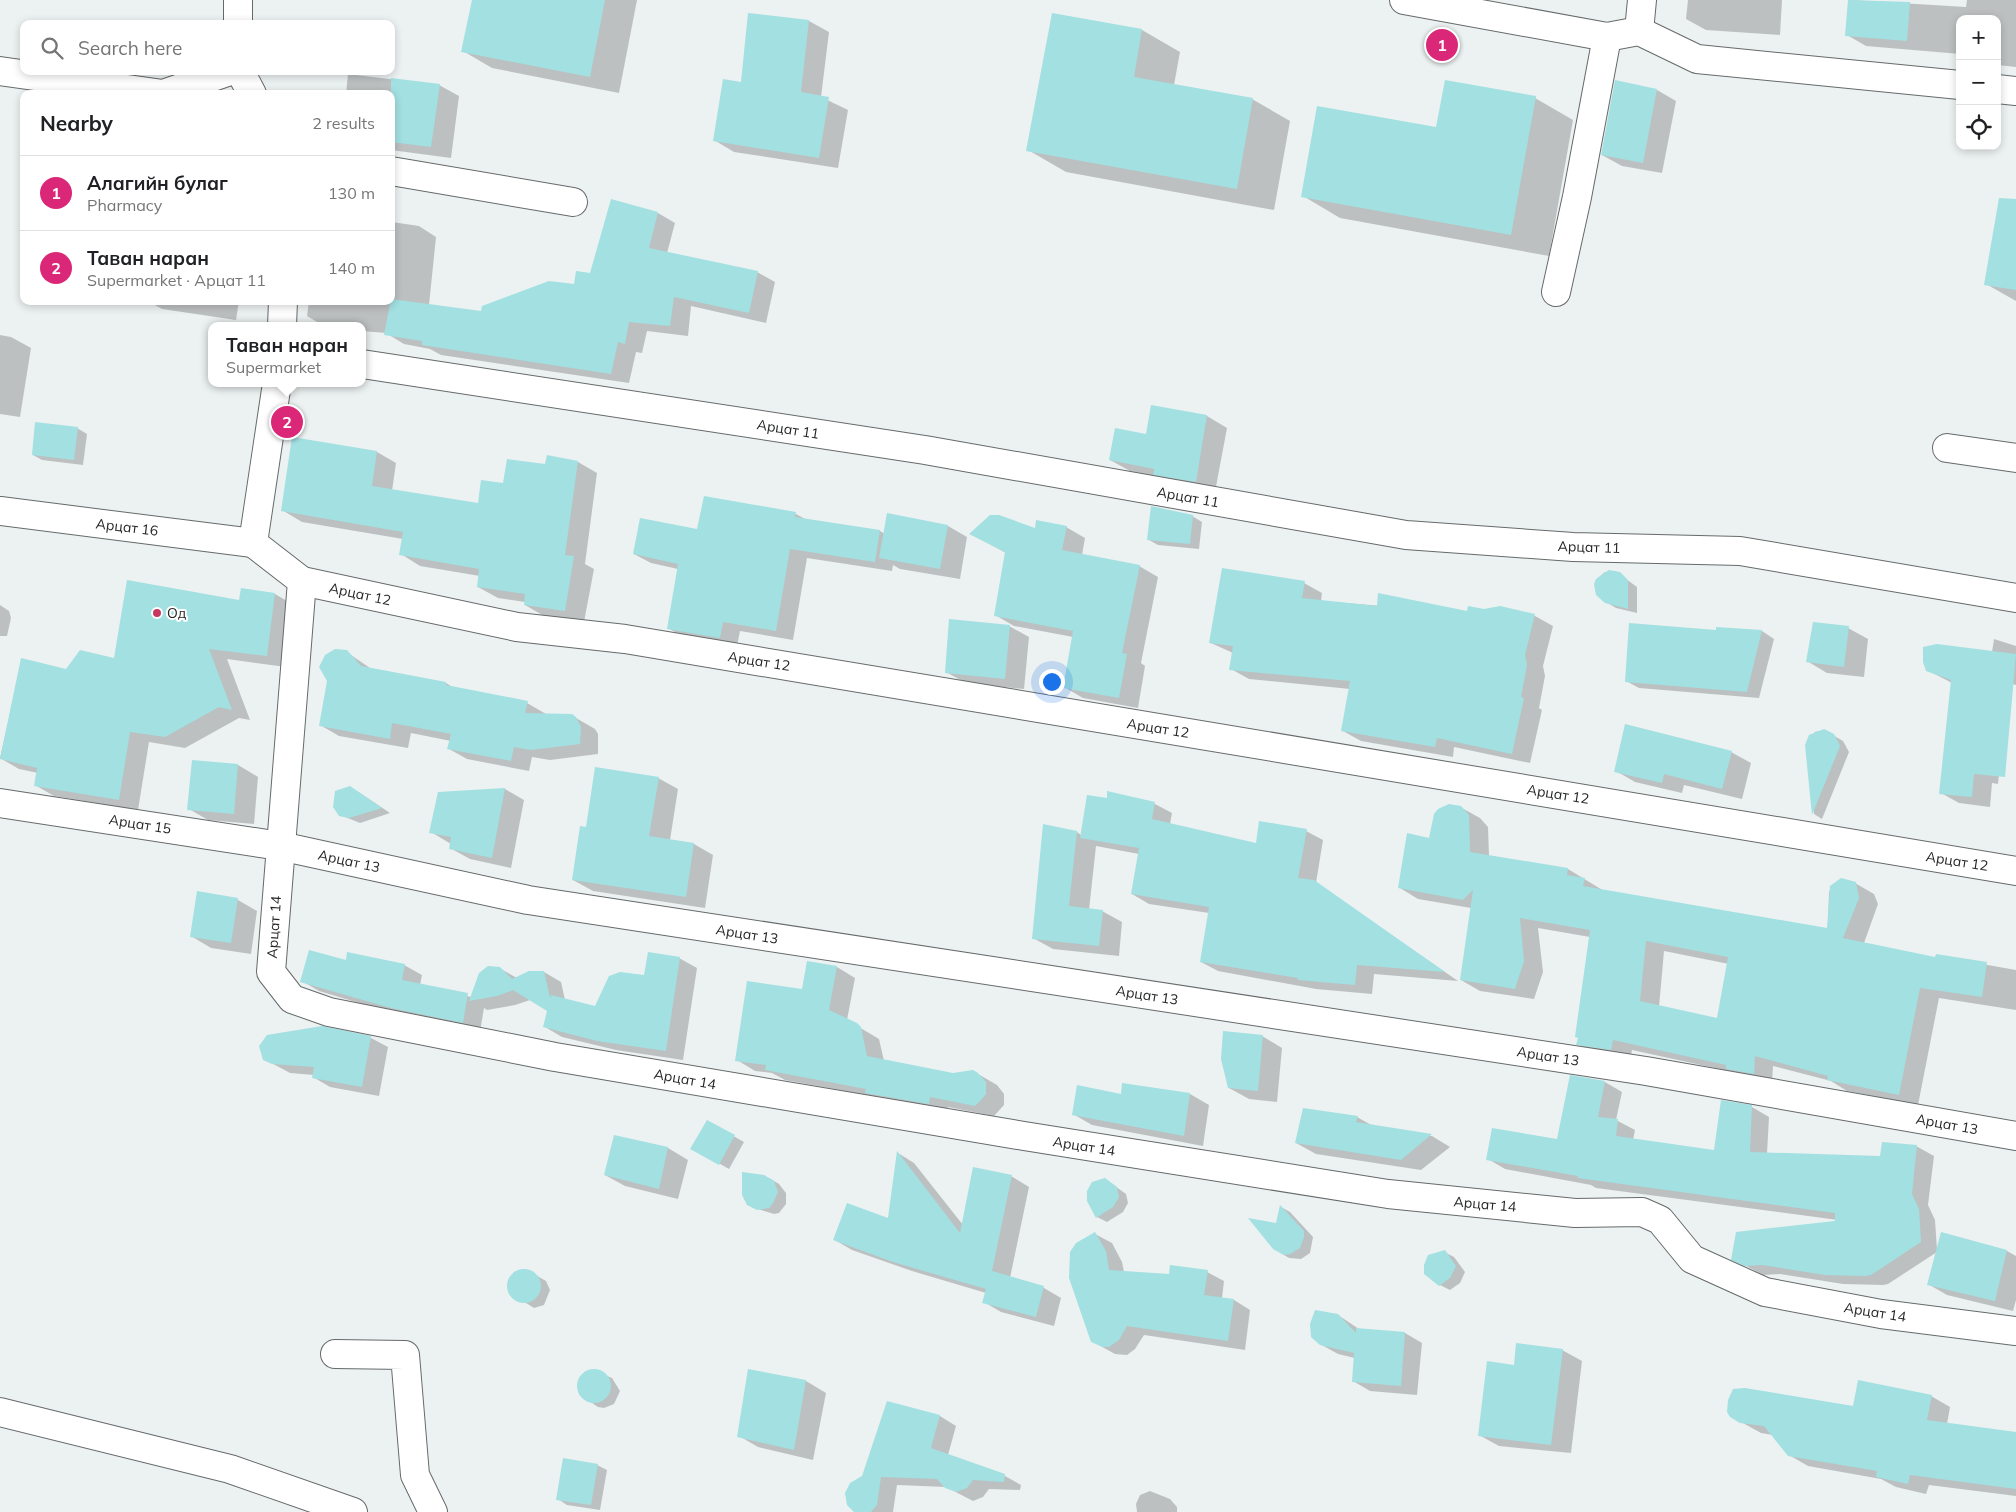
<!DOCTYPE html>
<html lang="en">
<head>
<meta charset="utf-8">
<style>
	body { margin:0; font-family:Mulish,sans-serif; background:#f6f6f6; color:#202124 }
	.controls { position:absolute; right:15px; top:15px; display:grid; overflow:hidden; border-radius:10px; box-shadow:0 2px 8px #0003 }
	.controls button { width:45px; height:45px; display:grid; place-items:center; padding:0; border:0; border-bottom:1px solid #e0e0e0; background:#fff; color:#202124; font:25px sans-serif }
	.you { position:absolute; left:1051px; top:681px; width:18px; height:18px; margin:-12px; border:4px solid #fff; border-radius:50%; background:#1a73e8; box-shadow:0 0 0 8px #1a73e833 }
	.badge { display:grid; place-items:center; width:32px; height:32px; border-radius:50%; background:#db2777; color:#fff; font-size:16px; font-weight:700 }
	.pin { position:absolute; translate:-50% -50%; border:2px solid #fff; box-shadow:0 1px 5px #0006 }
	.popup { position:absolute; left:208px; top:322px; width:158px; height:65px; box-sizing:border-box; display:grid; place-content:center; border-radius:10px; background:#fff; filter:drop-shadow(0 1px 4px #0005); font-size:16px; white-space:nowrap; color:#757577 }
	.popup b { font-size:19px; color:#202124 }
	.popup::after { content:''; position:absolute; left:50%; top:100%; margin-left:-10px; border:10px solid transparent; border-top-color:#fff }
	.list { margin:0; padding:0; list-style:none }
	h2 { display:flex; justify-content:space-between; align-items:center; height:65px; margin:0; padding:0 20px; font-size:21px }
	h2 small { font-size:16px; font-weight:400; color:#757577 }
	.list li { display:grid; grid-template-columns:32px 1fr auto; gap:15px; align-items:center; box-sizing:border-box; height:75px; padding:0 20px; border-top:1px solid #e0e0e0 }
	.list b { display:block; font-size:19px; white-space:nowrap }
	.list p { margin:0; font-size:16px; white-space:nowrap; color:#757577 }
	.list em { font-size:16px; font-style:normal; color:#757577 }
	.icon { flex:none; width:28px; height:28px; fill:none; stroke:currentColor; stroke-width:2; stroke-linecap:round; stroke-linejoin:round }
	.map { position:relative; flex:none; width:2016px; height:1512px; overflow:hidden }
	.search { position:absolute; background:#fff; box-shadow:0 2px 8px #0003; left:20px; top:20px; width:375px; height:55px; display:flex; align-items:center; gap:12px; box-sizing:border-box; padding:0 18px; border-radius:10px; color:#757577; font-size:19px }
	.panel { position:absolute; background:#fff; box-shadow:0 2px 8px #0003; left:20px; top:90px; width:375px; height:215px; border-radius:10px }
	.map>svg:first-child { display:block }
	.shadow { fill:#0003; fill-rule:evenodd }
	.building { fill:#a2e0e2; fill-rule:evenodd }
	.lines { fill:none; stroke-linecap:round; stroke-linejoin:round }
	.street-casing { stroke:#666a6a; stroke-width:30 }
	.street { stroke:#fff; stroke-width:28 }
	.poi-dot { fill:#c73860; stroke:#fff; stroke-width:2 }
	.labels { text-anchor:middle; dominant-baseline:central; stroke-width:4; stroke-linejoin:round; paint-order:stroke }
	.street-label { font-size:14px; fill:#242525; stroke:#fff }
	.poi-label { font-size:14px; fill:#242525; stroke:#fff; text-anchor:start }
</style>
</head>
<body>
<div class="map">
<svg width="2016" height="1512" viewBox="0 0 2016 1512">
	<rect width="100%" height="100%" fill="#ecf1f1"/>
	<g class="shadow">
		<path d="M473 0H637L619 93 492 68 463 51Z"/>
		<path d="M1688 0H1782L1780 35 1706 30 1686 19Z"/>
		<path d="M1850 0 1966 7 1967 0H2016V67L1997 65V19H1960V54L1866 46 1847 35Z"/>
		<path d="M749 14 809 21 829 32 821 97 848 110 838 168 734 152 714 140 742 84Z"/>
		<path d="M1053 14 1142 30 1180 52 1174 85 1252 99 1290 121 1274 210 1066 172 1028 150Z"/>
		<path d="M348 74 439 85 459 96 451 158 391 150V94H346Z"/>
		<path d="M1657 90 1676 101 1662 173 1622 166 1602 155Z"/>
		<path d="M1535 98 1573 120 1549 256 1340 218 1303 196 1437 129Z"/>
		<path d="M2016 209V301L1986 284Z"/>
		<path d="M658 213 675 223 667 253 757 272 775 282 766 323 691 306 688 336 647 331 642 353 636 352 629 383 441 355 430 349 404 344 386 333 362 331V326H324L307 316 309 301H391L392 222 419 226 436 237 429 305 482 312 575 285 591 274Z"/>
		<path d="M153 301H239L236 320 162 309 153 304Z"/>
		<path d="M0 335 11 337 31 348 20 417 0 414Z"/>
		<path d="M1152 406 1207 416 1227 428 1215 492 1174 485 1160 477 1130 471 1110 460 1147 435Z"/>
		<path d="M77 428 87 434 83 465 42 460 33 455Z"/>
		<path d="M293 439 377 452 396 463 392 491 479 505 505 485 546 466 578 462 597 473 585 564 594 569 584 622 544 616 525 605V602L498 598 478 587 480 576 420 566 401 554 403 539 302 522 282 510Z"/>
		<path d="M705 497 796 514 807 520 880 531 885 534 948 526 967 537 960 579 900 569 893 565 892 571 807 558 793 640 740 631 737 646 685 638 668 628 678 569 651 563 634 554 698 531Z"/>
		<path d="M1192 516 1202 522 1199 549 1158 545 1149 540Z"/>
		<path d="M1066 527 1085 538 1082 555 1139 566 1158 577 1141 663 1145 666 1138 708 1083 698 1064 687 1073 637 1014 626 995 615 1006 553 971 534Z"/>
		<path d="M1615 571 1637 587V613L1616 608 1606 602 1597 579 1605 572Z"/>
		<path d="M1304 583 1322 593 1321 601 1468 613 1500 608 1535 616 1553 626 1543 666 1545 676 1539 708 1542 710 1530 763 1454 747 1453 757 1361 741 1343 731 1350 689 1249 679 1231 669 1233 653 1211 643Z"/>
		<path d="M242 590 275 594 294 605 286 667 227 659 250 720 239 718 185 748 149 742 138 810 54 796 35 785 38 773 19 769 0 758 22 660 67 670 115 659 240 602Z"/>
		<path d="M0 605 9 611 11 618 7 636H0Z"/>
		<path d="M1009 626 1029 637 1024 689 966 683 946 672Z"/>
		<path d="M1718 628 1762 631 1774 639 1759 698 1639 688 1626 681 1717 631Z"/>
		<path d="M1848 628 1868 639 1864 677 1827 673 1807 661Z"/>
		<path d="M1994 639 2016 646V685L2009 683 1998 784 1992 783 1990 807 1959 803 1941 793 1952 683 1927 670 1992 652Z"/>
		<path d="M351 655 373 670 446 683 454 688 527 703 546 714 576 718 595 729 598 734V754L550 760 532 757 529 771 467 759 449 749 451 741 411 733 408 748 339 736 320 725Z"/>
		<path d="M1824 730 1843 741 1849 752 1822 819 1814 814 1807 745 1808 740 1815 732Z"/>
		<path d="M1731 752 1751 763 1742 799 1684 785 1682 793 1635 782 1616 771Z"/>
		<path d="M193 761 238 765 258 777 254 824 208 820 189 809Z"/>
		<path d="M658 778 678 789 670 840 694 844 713 855 705 908 593 891 573 880Z"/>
		<path d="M350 787 360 793 390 813 360 823 340 815Z"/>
		<path d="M505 789 524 800 511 868 470 859 450 848 451 844 431 832 439 793Z"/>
		<path d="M1155 804 1172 813 1170 824 1257 845 1306 831 1323 840 1316 883 1458 981 1374 974 1372 994 1316 989 1218 971 1201 962 1209 913 1149 904 1132 894 1139 854 1096 846 1089 910 1102 911 1122 922 1119 956 1053 949 1033 938 1077 832 1081 835Z"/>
		<path d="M1460 807 1480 818 1488 827 1489 856 1568 869 1604 891 1828 929 1829 892 1834 884 1855 883 1874 894 1878 904 1864 943 1936 958 1937 956 2016 970V1010L1939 998 1918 1105 1847 1091 1831 1081 1773 1066 1772 1084 1746 1079 1733 1072 1632 1050 1630 1060 1597 1055 1578 1044 1590 937 1538 928 1543 972 1534 999 1480 991 1461 980 1471 908 1418 899 1400 888 1430 839ZM1664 951 1729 964 1718 1020 1659 1007Z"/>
		<path d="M198 893 238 900 257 911 251 954 211 948 191 936Z"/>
		<path d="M679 958 697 968 683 1060 616 1050 562 1037 545 1027 549 1011 530 1000 515 1005 487 1010 484 1008 480 1032 409 1018 319 991 302 981 347 962 404 965 422 975 420 985 471 997 499 968 517 978 544 972 561 982 565 1000 596 1007Z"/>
		<path d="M837 967 855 978 847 1020 879 1039 884 1061 953 1074H978L997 1085 1004 1094V1105L994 1116 948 1107 947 1114 885 1103 872 1096 785 1080 772 1073 755 1071 737 1060 803 990Z"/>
		<path d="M1262 1036 1282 1048 1277 1102 1249 1099 1229 1088Z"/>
		<path d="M371 1038 388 1047 379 1096 330 1087 313 1077 314 1075 290 1073 264 1059Z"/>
		<path d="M1605 1082 1622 1092 1616 1120 1635 1130 1633 1140 1715 1151 1752 1107 1769 1117 1767 1154 1881 1158 1916 1146 1934 1156 1928 1205 1935 1220 1937 1250 2007 1251 2016 1256V1300L2013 1311 1947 1295 1928 1284 1937 1252 1888 1284 1883 1285 1843 1284 1780 1274 1763 1275 1733 1259 1838 1220 1596 1188 1591 1185 1505 1169 1488 1159 1558 1141Z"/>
		<path d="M1190 1094 1209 1105 1203 1146 1092 1125 1073 1114 1122 1095Z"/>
		<path d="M1357 1117 1373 1126 1432 1136 1450 1147 1421 1170 1316 1154 1296 1143Z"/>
		<path d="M707 1121 744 1142 729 1169 692 1148Z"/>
		<path d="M615 1136 668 1148 688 1160 678 1199 625 1186 605 1175Z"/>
		<path d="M898 1153 914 1163 963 1225 1011 1176 1029 1187 1010 1278 1044 1288 1061 1298 1054 1326 1001 1312 984 1302 986 1293 912 1271 852 1250 835 1240 889 1220Z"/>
		<path d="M743 1174 769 1178 779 1184 786 1193V1204L779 1213 774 1214 758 1209Z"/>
		<path d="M1105 1179 1126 1194 1128 1203 1123 1212 1107 1222 1097 1217Z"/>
		<path d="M1281 1207 1290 1212 1313 1237 1310 1253 1301 1259 1289 1258 1274 1249Z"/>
		<path d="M1095 1234 1112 1243 1122 1262 1124 1272 1170 1276 1207 1272 1224 1281 1222 1298 1234 1300 1250 1310 1245 1350 1144 1335 1135 1349 1127 1355 1115 1354 1097 1344Z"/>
		<path d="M1444 1252 1454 1257 1465 1272 1460 1283 1450 1290 1440 1285Z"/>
		<path d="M527 1270 546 1281 550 1290 544 1305 534 1308 510 1293 508 1283 514 1272Z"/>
		<path d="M1338 1315 1359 1329 1405 1333 1422 1343 1417 1395 1370 1391 1353 1381 1355 1358 1338 1354 1320 1344Z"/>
		<path d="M1562 1350 1582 1361 1571 1453 1499 1446 1479 1435 1515 1366Z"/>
		<path d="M592 1370 612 1378 620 1391 614 1404 604 1408 598 1407 579 1394 578 1383 583 1375Z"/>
		<path d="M749 1371 806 1381 826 1393 813 1460 758 1447 739 1436Z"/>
		<path d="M1931 1396 1950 1407 1947 1424 2016 1433V1496L1929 1485 1926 1494 1896 1487 1881 1479 1808 1466 1789 1455 1773 1435 1761 1433 1741 1422Z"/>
		<path d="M940 1416 956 1426 948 1455 1005 1476 1021 1485 1020 1490 989 1489 983 1497 973 1501 946 1487 897 1485 893 1512H858L863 1477Z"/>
		<path d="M597 1465 607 1470 600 1510 567 1505 558 1499Z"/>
		<path d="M1150 1491 1170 1499 1177 1507V1512H1137L1136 1504 1140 1495Z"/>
	</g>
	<g class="building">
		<path d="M472 0H605L590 77 461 52Z"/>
		<path d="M1848 0 1910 2 1907 41 1845 36Z"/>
		<path d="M748 13 809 20 801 92 829 97 819 158 713 141 723 79 741 82Z"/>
		<path d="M1052 13 1142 29 1134 77 1253 98 1237 189 1026 151Z"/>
		<path d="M391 78 440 84 431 147 391 142Z"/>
		<path d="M1445 80 1536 96 1511 235 1301 197 1317 106 1436 127Z"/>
		<path d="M1615 80 1657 89 1643 163 1601 155Z"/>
		<path d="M1999 198 2016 199V290L1984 285Z"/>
		<path d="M611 199 658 212 649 248 758 271 749 313 674 297 670 326 629 322 625 344 618 342 611 374 422 345V341L384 335 391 299 481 311 482 306 549 281 574 284 576 271 590 273Z"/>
		<path d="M1151 405 1207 415 1196 482 1153 475 1154 469 1109 460 1115 428 1146 434Z"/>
		<path d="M35 422 78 427 74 460 32 455Z"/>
		<path d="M292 437 377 451 372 486 478 503 481 480 503 483 507 459 545 464 547 455 578 461 565 555 574 556 565 611 524 605 525 594 477 587 479 569 399 555 403 532 281 511Z"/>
		<path d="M704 496 796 512 795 517 880 530 875 562 790 549 776 631 723 622 720 638 667 629 678 564 633 554 640 518 697 529Z"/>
		<path d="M1151 506 1193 515 1190 544 1147 540Z"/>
		<path d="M887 513 948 525 940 569 879 558Z"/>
		<path d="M990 515H999L1035 528 1036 520 1067 526 1062 550 1140 565 1122 653 1127 654 1119 698 1063 688 1073 631 994 616 1005 552 969 534Z"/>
		<path d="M1222 568 1305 581 1302 598 1377 606 1378 593 1467 611 1468 606 1484 609 1500 606 1535 614 1525 655 1527 665 1521 697 1524 698 1512 754 1437 738 1435 747 1341 731 1350 681 1229 670 1233 646 1209 643Z"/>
		<path d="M1609 570 1620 572 1628 580V609L1605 603 1596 595 1594 584 1596 579Z"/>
		<path d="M127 580 239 600 241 588 275 593 267 656 209 649 232 710 219 707 165 737 130 732 119 800 34 786 37 768 0 759 21 658 66 669 80 650 114 658Z"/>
		<path d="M949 619 1010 625 1005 679 945 673Z"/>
		<path d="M1813 622 1849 626 1844 667 1806 662Z"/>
		<path d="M1629 623 1716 630V627L1762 630 1747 692 1625 682Z"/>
		<path d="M1937 644 2016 654 2005 777 1974 774 1972 797 1939 794 1951 680 1926 671 1923 662V647Z"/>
		<path d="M335 649 347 650 361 666 446 682V685L528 701 525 713 572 714 576 717 581 727 580 744 531 750 514 747 511 761 447 749 451 734 392 723 390 739 319 726 327 681 319 667 325 655Z"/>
		<path d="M1625 724 1732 751 1722 789 1664 774 1662 783 1614 772Z"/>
		<path d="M1824 729 1834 734 1840 746 1812 815 1805 745 1809 735Z"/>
		<path d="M192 760 238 764 234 814 187 810Z"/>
		<path d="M595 767 659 777 649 836 694 843 686 897 572 880 580 826 586 827Z"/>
		<path d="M350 786 382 808 349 818 339 816 333 807 335 791Z"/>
		<path d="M505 788 492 858 449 849 451 837 429 833 438 792Z"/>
		<path d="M1107 791 1155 802 1152 819 1256 843 1259 821 1307 829 1298 878 1314 880 1445 972 1357 965 1355 985 1298 980V978L1200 962 1209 907 1131 894 1139 848 1080 838 1087 795 1107 798Z"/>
		<path d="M1449 804 1461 806 1469 815 1470 852 1568 868 1567 875 1585 878 1583 886 1827 928 1830 886 1841 878 1856 882 1859 898 1843 938 1935 957 1936 954 1987 962 1982 997 1920 988 1899 1095 1827 1080 1828 1076 1755 1056 1754 1074 1726 1069V1065L1613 1040 1611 1050 1576 1045 1578 1038 1575 1037 1590 930 1520 918 1524 961 1515 989 1460 980 1473 890 1463 900 1398 888 1407 833 1429 838 1434 814 1438 809ZM1646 941 1728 957 1717 1018 1640 1001Z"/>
		<path d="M1043 824 1077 831 1069 906 1103 910 1099 946 1032 939Z"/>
		<path d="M197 891 238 898 231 943 190 937Z"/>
		<path d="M309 950 346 960 347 952 405 964 402 980 468 993 463 1023 391 1008 300 982Z"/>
		<path d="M648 952 680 957 666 1051 597 1041 543 1027 547 1011 513 990 497 996 469 1001 479 973 488 966 500 967 512 979 529 971H544L550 998 551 995 595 1006 609 976 620 972 644 975Z"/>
		<path d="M807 961 837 966 829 1010 857 1023 861 1027 867 1056 953 1073 973 1070 978 1073 986 1082V1094L982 1099 975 1106 930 1097 929 1104 865 1093 866 1089 765 1070 766 1065 735 1061 747 981 802 989Z"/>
		<path d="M322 1026 371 1036 362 1087 312 1078 314 1067 272 1064 263 1060 259 1046 267 1035Z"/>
		<path d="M1223 1031 1263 1035 1258 1091 1228 1088 1221 1059Z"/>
		<path d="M1570 1075 1605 1081 1598 1117 1618 1119 1616 1136 1714 1150 1721 1100 1752 1105 1750 1152 1880 1156 1882 1142 1917 1145 1912 1194 1919 1209 1921 1242 1871 1275 1865 1276 1825 1275 1762 1265 1744 1266 1731 1260 1736 1232 1835 1221V1213L1578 1178V1176L1486 1160 1492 1128 1557 1139Z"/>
		<path d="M1122 1083 1190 1093 1184 1136 1072 1115 1077 1085 1121 1094Z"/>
		<path d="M1303 1108 1358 1116 1356 1122 1432 1134 1401 1160 1295 1143Z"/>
		<path d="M707 1120 735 1135 719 1165 690 1149Z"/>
		<path d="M614 1135 668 1147 659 1189 604 1175Z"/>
		<path d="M897 1151 960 1233 973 1167 1012 1175 992 1271 1044 1286 1036 1317 982 1303 986 1289 893 1262 833 1240 847 1203 888 1218Z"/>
		<path d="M742 1172 764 1175 774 1181 778 1192 773 1203 769 1208 757 1210 747 1205 742 1195Z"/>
		<path d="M1105 1178 1117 1187 1119 1197 1113 1207 1096 1218 1087 1201V1191L1092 1182Z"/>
		<path d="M1280 1205 1304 1231V1237L1300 1248 1290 1254 1284 1255 1273 1249 1248 1218 1276 1223Z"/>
		<path d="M1095 1232 1106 1251 1109 1270 1169 1274 1170 1265 1208 1270 1204 1295 1234 1299 1228 1341 1127 1326 1119 1340 1109 1347H1103L1091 1342 1069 1278 1070 1252 1076 1243Z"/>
		<path d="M1941 1232 2007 1250 1995 1301 1927 1285Z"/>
		<path d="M1445 1250 1456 1266 1450 1278 1439 1286 1424 1274V1265L1428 1255Z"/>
		<circle cx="524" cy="1286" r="17"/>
		<path d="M1315 1310 1338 1314 1356 1333V1328L1405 1332 1401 1386 1352 1382 1354 1353 1320 1345 1311 1337 1310 1324Z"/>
		<path d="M1516 1343 1563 1349 1551 1445 1478 1436 1487 1361 1514 1365Z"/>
		<circle cx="594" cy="1386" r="17"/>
		<path d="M748 1369 806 1380 794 1450 737 1437Z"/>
		<path d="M1858 1380 1932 1395 1927 1420 2016 1432V1489L1910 1475 1908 1484 1876 1477 1877 1471 1788 1456 1764 1426 1740 1423 1730 1417 1727 1412 1728 1400 1733 1389 1745 1388 1853 1406Z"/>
		<path d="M887 1401 940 1415 931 1448 1005 1474 1004 1482 973 1480 967 1488 956 1492 945 1488 937 1479 881 1477 877 1505 871 1512H854L847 1505 845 1493 850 1483 862 1476Z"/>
		<path d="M563 1458 598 1464 591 1505 556 1500Z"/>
	</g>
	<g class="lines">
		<defs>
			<g id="street">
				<path d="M238 0V24"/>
				<path d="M1404 0 1607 37 1639 31 1697 59 1960 85"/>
				<path d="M1639 31 1642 0"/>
				<path d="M0 71 163 94 230 71"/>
				<path d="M240 71 252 94"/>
				<path d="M1997 89 2016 91"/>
				<path d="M391 171 573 202"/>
				<path d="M1556 292 1577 197 1607 37"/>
				<path d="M282 326 283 301"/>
				<path d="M362 364 925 450 1406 535 1573 547 1740 551 2016 598"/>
				<path d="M277 383 253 543 302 581 271 972 292 999 329 1012 555 1057 1024 1136 1388 1194 1575 1213 1642 1212 1660 1220 1692 1259 1765 1292 1881 1314 2016 1331"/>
				<path d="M1947 448 2016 458"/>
				<path d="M0 511 253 543"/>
				<path d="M302 581 517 627 625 639 2016 871"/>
				<path d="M0 803 280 846 528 900 1646 1071 2016 1136"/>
				<path d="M335 1354 405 1355 415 1475 433 1512"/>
				<path d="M0 1412 230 1469 353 1512"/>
			</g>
		</defs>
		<use href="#street" class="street-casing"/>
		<use href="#street" class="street"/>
	</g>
	<circle class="poi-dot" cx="157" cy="613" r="5"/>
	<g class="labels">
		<g class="street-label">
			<text transform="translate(788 429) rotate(9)">Арцат 11</text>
			<text transform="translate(1188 497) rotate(10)">Арцат 11</text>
			<text transform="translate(127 527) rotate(7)">Арцат 16</text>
			<text transform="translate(1589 547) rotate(2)">Арцат 11</text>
			<text transform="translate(360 594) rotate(12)">Арцат 12</text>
			<text transform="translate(759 661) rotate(9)">Арцат 12</text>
			<text transform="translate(1158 728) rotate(9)">Арцат 12</text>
			<text transform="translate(1558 794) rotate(9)">Арцат 12</text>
			<text transform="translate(140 824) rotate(9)">Арцат 15</text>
			<text transform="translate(349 861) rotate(12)">Арцат 13</text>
			<text transform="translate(1957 861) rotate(9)">Арцат 12</text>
			<text transform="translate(274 927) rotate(-86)">Арцат 14</text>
			<text transform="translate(747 934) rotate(9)">Арцат 13</text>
			<text transform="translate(1147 995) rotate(9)">Арцат 13</text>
			<text transform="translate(1548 1056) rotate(9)">Арцат 13</text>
			<text transform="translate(685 1079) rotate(10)">Арцат 14</text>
			<text transform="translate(1947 1124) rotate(10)">Арцат 13</text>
			<text transform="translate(1084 1146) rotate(9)">Арцат 14</text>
			<text transform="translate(1485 1204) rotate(5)">Арцат 14</text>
			<text transform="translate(1875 1312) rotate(9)">Арцат 14</text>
		</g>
		<g class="poi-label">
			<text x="167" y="613">Од</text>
		</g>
	</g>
</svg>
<div class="controls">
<button>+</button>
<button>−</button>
<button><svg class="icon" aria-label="locate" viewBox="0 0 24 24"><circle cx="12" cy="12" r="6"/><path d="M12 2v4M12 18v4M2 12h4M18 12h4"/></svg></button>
</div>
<div class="you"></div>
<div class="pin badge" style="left:1442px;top:45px">1</div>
<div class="pin badge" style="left:287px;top:422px">2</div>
<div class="popup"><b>Таван наран</b>Supermarket</div>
<div class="search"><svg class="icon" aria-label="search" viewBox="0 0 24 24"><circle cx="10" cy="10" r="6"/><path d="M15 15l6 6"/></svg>Search here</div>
<section class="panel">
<h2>Nearby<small>2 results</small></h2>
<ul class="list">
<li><span class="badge">1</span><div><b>Алагийн булаг</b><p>Pharmacy</p></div><em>130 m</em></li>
<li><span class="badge">2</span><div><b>Таван наран</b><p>Supermarket · Арцат 11</p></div><em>140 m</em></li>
</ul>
</section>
</div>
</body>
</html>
